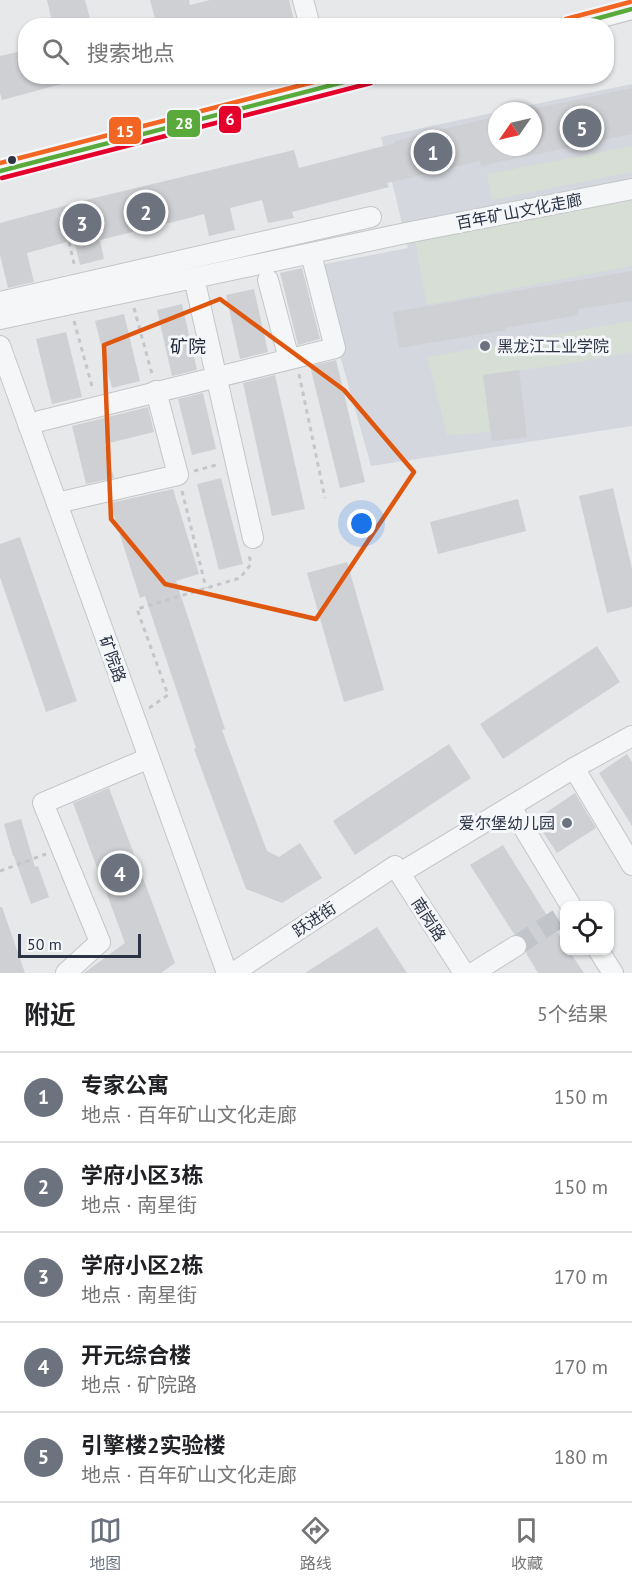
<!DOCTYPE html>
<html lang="zh">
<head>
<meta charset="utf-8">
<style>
	body { margin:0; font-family:"PT Sans","Noto Sans SC",sans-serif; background:#f2f2f2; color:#202124 }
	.controls { position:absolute; right:18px; bottom:18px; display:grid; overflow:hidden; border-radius:12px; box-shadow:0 2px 4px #0004 }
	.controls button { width:54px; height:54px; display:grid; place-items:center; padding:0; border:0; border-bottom:2px solid #e0e0e0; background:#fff; color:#202124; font:30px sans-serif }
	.compass { position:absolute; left:488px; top:102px; width:54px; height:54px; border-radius:50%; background:#fff; box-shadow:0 2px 4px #0004; rotate:236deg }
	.scale { position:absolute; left:18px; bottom:15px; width:123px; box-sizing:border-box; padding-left:6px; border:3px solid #2b3445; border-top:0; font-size:16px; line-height:21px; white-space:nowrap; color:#2b3445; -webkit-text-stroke:4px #f4f6f9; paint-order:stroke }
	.you { position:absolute; left:362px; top:524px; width:21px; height:21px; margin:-15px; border:4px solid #fff; border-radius:50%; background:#1a73e8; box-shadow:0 0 0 9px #1a73e833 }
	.badge { display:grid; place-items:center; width:39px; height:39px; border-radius:50%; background:#6c737f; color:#fff; font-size:20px; font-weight:700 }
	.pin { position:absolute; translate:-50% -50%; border:3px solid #fff; box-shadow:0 2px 6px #0006 }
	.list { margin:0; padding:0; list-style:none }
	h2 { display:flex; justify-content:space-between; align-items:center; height:78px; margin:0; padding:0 24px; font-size:26px }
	h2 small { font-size:20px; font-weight:400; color:#757577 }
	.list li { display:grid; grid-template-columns:39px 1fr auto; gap:18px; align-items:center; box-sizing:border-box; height:90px; padding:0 24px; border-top:2px solid #e0e0e0 }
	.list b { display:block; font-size:22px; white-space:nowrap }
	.list p { margin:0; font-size:20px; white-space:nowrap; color:#757577 }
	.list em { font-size:20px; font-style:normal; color:#757577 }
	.icon { flex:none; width:33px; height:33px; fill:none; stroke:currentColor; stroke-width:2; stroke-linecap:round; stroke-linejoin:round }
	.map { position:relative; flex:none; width:632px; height:973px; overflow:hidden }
	.search { position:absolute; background:#fff; box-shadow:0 2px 4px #0004; left:18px; right:18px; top:18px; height:66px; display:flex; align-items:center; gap:15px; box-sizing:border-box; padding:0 21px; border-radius:24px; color:#757577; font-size:22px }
	.sheet { height:528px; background:#fff }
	nav { display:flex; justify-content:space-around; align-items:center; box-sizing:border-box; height:84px; border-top:2px solid #e0e0e0; background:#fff; font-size:16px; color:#757577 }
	nav a { display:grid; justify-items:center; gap:3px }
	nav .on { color:#6c737f }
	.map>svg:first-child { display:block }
	.built { fill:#d4d7dd }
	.green { fill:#d6ded6 }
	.building { fill:#ced0d3 }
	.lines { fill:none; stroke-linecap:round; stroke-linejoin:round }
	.minor-tunnel { stroke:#c1c4c9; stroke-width:20; stroke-dasharray:20 10; stroke-linecap:butt }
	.minor-casing { stroke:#c4c6c8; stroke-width:22 }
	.path { stroke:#c5c6ca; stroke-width:3; stroke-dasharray:4.5 4.5; stroke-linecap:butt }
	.minor { stroke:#f5f6f7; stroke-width:20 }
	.bus-1-casing { stroke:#f4f6f9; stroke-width:9 }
	.bus-2-casing { stroke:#f4f6f9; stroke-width:9 }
	.bus-3-casing { stroke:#f4f6f9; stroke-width:9 }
	.bus-1 { stroke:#59aa3a; stroke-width:4.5 }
	.bus-2 { stroke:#e4002b; stroke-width:4.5 }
	.bus-3 { stroke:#f26522; stroke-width:4.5 }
	.marked { fill:none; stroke:#df570f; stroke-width:4.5; stroke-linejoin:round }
	.bus-dot { fill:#2b3445; stroke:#f4f6f9; stroke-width:2 }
	.poi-dot { fill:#6c737f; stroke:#f4f6f9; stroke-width:2 }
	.labels { text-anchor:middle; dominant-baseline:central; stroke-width:6; stroke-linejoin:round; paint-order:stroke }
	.street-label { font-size:16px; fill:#2b3445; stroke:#f4f6f9 }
	.poi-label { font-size:16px; fill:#2b3445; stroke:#f4f6f9; text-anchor:start }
	.neighbourhood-label { font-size:18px; fill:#1d2536; stroke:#f4f6f9 }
	.line-badge { stroke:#f4f6f9; stroke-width:2 }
	.badge-label { font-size:16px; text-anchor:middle; font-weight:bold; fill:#fff }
</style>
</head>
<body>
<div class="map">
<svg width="632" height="973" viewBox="0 0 632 973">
	<rect width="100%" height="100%" fill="#e6e8ea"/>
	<path class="built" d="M632 84V426L371 466 315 266 408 248 381 137 497 112V147H533V111H502Z"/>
	<g class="green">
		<path d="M632 146V172L492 200 487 174Z"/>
		<path d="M632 194V266L427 305 414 236Z"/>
		<path d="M632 321V352L568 364 483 375 490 432 447 435 427 357Z"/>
	</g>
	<g class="building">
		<path d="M47 0H85L92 26H53Z"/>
		<path d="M150 0H189L190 5 210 0H289L295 24 288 26H157Z"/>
		<path d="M26 50V76H73V81L2 100 0 93V56Z"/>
		<path d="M632 88V134L481 166 480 161 387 183 389 187 292 212 294 218 268 223 262 200 230 208 235 230 209 236 204 214 185 219 100 240 104 259 80 265 74 240 27 253 34 282 8 288 0 255V223L90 199 294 150 299 168 395 143V141L497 116V147H533V109Z"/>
		<path d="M302 268 320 339 298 345 280 273Z"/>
		<path d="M632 271V301L578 309V315L505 328 506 330 399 348 393 312Z"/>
		<path d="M254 289 268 352 240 359 226 295Z"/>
		<path d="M182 304 197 370 172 376 157 310Z"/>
		<path d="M124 314 140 381 112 388 95 321Z"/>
		<path d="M66 332 82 397 52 404 36 339Z"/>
		<path d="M336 360 365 482 340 488 310 366Z"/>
		<path d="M519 370 527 437 492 441 483 375Z"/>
		<path d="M275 375 305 509 272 516 243 383Z"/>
		<path d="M203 393 216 449 192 455 178 399Z"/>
		<path d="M148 407 154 432 105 444 114 478 86 484 72 426Z"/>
		<path d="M221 478 243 564 219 570 197 484Z"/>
		<path d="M613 488 632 569V607L607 613 579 496Z"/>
		<path d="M173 489 199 574 176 581 225 729 222 730 267 851 279 857 300 843 322 878 282 903 246 889 194 749 196 748 145 596 140 598 110 503Z"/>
		<path d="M518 499 526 531 438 554 430 522Z"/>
		<path d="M20 537 77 701 46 712 0 577V544Z"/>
		<path d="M347 562 384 690 344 702 307 573Z"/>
		<path d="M597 646 620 682 503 759 480 724Z"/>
		<path d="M449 744 471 778 355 855 333 821Z"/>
		<path d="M627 754 632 762V826L599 773Z"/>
		<path d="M109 788 175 963 161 973H84L125 943 73 803Z"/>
		<path d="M575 793 596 828 557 853 535 820Z"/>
		<path d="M21 819 35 867 38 866 49 897 31 904 14 856H13L4 824Z"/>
		<path d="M503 845 564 943V951H569L584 973H538L526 953 528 946 526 939 521 935 514 934 470 865Z"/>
		<path d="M0 907H2L25 973H0Z"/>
		<path d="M377 927 407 973H305Z"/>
	</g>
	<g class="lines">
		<path class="minor-tunnel" d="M516 946 564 915"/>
		<defs>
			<g id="minor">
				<path d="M303 0 310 26"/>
				<path d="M568 26 632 9"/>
				<path d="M0 171 369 76"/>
				<path d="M194 278 253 538"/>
				<path d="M268 280 289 359"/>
				<path d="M0 302 371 217"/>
				<path d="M0 319 406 233 632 189"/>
				<path d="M0 346 227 973"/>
				<path d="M28 424 335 348 311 254"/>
				<path d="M57 503 178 475 156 391"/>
				<path d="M574 768 632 865"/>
				<path d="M511 807 571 906"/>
				<path d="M400 873 574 768 632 736"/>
				<path d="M599 951 613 973"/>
				<path d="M66 973 100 942 43 803 149 758"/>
				<path d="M233 973 395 866 464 973"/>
				<path d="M473 973 516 946"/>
			</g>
		</defs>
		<use href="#minor" class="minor-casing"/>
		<g class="path">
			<path d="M69 242 75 268"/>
			<path d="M134 308 152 374"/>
			<path d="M74 321 93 390"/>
			<path d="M299 374 325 498"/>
			<path d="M194 471 220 464"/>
			<path d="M182 491 206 588"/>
			<path d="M149 708 168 695 137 609 240 578 251 564 249 555"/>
			<path d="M0 871 46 854"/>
		</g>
		<use href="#minor" class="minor"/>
		<defs>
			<g id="bus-1">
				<path d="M570 26 632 9"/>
				<path d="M0 171 367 76"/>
			</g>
			<path id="bus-2" d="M2 178 371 83"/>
			<g id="bus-3">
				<path d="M566 19 630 2"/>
				<path d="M0 163 337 76"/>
			</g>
		</defs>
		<use href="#bus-1" class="bus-1-casing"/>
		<use href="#bus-2" class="bus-2-casing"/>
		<use href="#bus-3" class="bus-3-casing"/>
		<use href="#bus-1" class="bus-1"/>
		<use href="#bus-2" class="bus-2"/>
		<use href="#bus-3" class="bus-3"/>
	</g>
	<path class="marked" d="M220 299 344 390 414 472 316 619 165 584 111 519 104 345Z"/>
	<circle class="bus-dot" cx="12" cy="160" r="5"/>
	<g class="poi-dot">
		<circle cx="485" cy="346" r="6"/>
		<circle cx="567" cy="823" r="6"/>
	</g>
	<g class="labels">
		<g class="street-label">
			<text transform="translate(519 211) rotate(-11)">百年矿山文化走廊</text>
			<text transform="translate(113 659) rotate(70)">矿院路</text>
			<text transform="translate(314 919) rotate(-34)">跃进街</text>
			<text transform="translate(429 919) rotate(57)">南岗路</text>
		</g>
		<g class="poi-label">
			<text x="497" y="346">黑龙江工业学院</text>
			<text x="555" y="823" text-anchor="end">爱尔堡幼儿园</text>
		</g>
		<g class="neighbourhood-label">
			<text x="188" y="346">矿院</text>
		</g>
	</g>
	<g class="line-badge">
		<rect x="218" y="105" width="24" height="29" rx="6" fill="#e4002b"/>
		<rect x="166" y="109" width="35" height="29" rx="6" fill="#59aa3a"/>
		<rect x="108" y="116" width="34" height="29" rx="6" fill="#f26522"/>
	</g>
	<g class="badge-label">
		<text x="230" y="125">6</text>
		<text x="184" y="129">28</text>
		<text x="125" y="137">15</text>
	</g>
</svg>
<div class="controls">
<button><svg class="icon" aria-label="locate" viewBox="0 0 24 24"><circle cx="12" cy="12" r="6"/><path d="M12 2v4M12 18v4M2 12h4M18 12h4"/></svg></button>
</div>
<svg class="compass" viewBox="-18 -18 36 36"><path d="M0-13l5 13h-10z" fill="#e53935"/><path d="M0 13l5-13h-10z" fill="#757577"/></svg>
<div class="scale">50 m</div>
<div class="you"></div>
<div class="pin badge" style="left:433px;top:152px">1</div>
<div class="pin badge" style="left:146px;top:212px">2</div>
<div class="pin badge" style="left:82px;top:223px">3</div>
<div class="pin badge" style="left:120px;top:873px">4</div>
<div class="pin badge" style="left:582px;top:128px">5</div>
<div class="search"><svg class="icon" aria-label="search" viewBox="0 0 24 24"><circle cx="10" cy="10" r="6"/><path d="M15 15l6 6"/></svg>搜索地点</div>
</div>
<section class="sheet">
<h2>附近<small>5个结果</small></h2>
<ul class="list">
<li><span class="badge">1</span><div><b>专家公寓</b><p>地点 · 百年矿山文化走廊</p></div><em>150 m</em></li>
<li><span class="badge">2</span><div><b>学府小区3栋</b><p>地点 · 南星街</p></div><em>150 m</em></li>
<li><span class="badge">3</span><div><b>学府小区2栋</b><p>地点 · 南星街</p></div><em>170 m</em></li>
<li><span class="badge">4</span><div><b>开元综合楼</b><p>地点 · 矿院路</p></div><em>170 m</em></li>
<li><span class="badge">5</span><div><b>引擎楼2实验楼</b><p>地点 · 百年矿山文化走廊</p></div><em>180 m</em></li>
</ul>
</section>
<nav>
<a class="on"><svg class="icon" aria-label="map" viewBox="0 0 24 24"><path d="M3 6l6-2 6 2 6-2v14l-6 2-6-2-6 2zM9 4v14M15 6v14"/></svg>地图</a>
<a><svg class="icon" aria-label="directions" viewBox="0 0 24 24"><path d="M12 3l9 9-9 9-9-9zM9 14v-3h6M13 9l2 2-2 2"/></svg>路线</a>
<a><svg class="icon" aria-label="saved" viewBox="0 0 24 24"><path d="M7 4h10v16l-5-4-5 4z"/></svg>收藏</a>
</nav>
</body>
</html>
